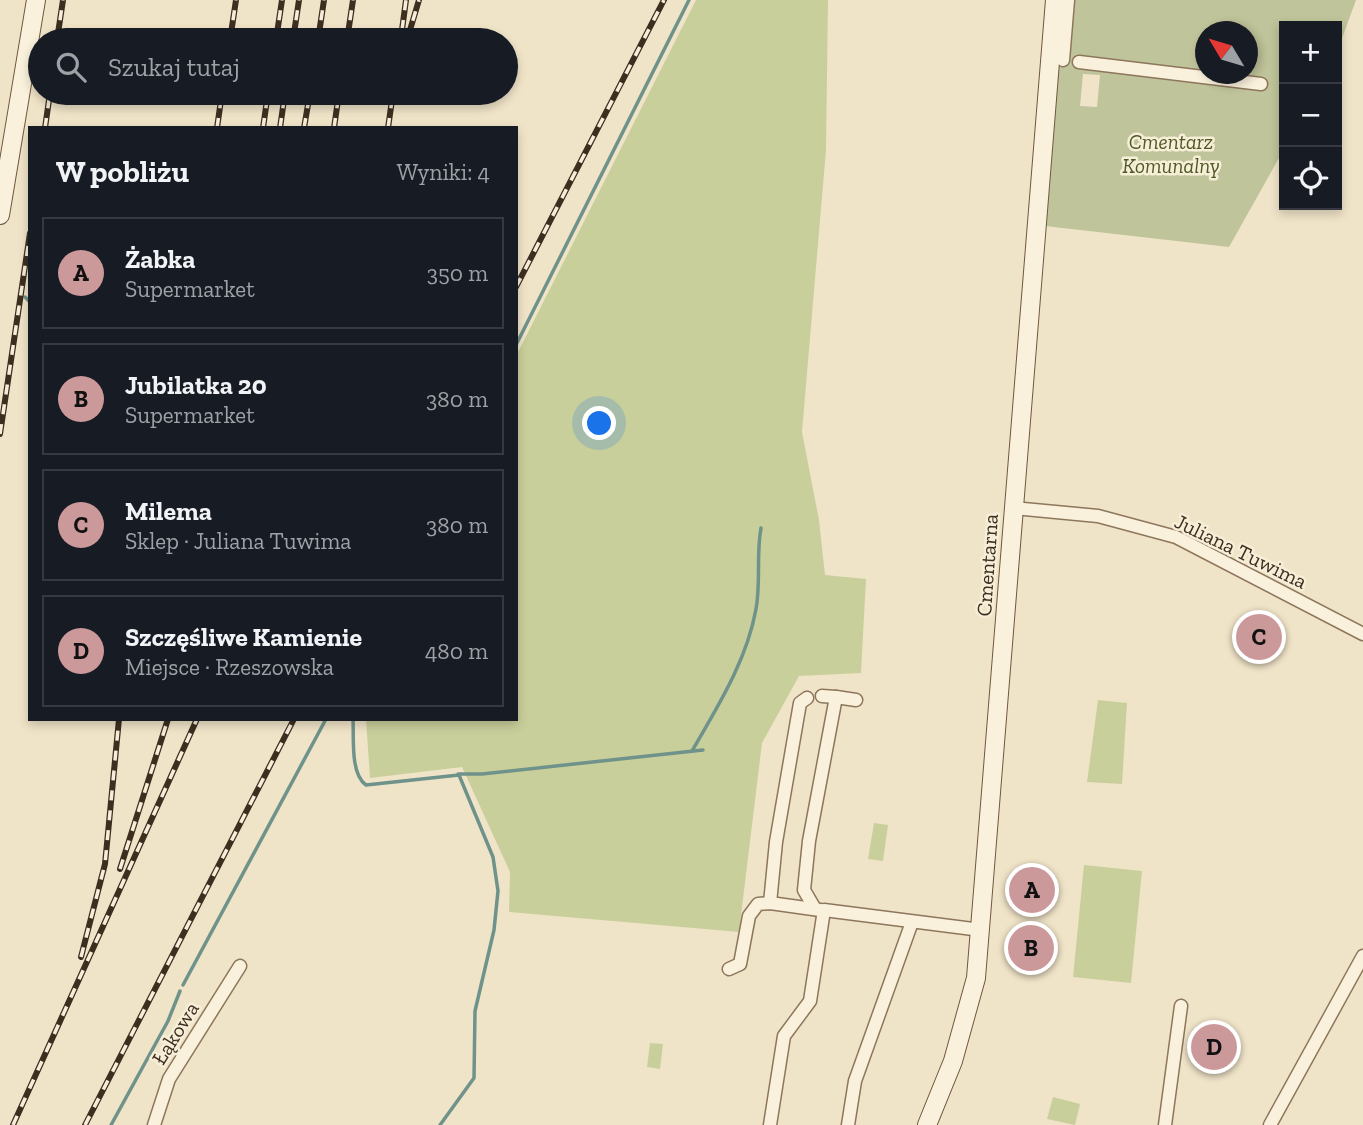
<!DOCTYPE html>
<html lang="pl">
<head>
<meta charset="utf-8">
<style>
	body { margin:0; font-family:"Zilla Slab",serif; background:#20242c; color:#f1f3f6 }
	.controls { position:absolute; right:21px; top:21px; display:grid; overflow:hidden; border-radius:0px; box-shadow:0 4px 10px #0003 }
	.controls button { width:63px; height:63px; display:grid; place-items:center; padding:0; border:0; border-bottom:2px solid #363941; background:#171b24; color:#f1f3f6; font:35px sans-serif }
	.compass { position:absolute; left:1195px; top:21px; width:63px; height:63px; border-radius:50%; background:#171b24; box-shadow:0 4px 10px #0003; rotate:308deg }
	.you { position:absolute; left:600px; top:424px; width:24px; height:24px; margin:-18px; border:5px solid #fff; border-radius:50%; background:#1a73e8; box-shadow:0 0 0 10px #1a73e833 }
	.badge { display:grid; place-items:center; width:46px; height:46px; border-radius:50%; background:#cc999b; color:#111; font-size:23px; font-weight:700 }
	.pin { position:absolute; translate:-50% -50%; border:4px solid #fff; box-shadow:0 2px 7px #0006 }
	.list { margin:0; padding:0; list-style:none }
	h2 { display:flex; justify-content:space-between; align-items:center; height:91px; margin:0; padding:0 28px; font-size:30px }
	h2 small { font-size:23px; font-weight:400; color:#9ea1a6 }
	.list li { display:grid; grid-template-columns:46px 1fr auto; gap:21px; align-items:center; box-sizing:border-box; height:112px; margin:0 14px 14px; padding:0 14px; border:2px solid #363941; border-radius:0px }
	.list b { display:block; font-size:26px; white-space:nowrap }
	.list p { margin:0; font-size:23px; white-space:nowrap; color:#9ea1a6 }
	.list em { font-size:23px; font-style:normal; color:#9ea1a6 }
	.icon { flex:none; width:38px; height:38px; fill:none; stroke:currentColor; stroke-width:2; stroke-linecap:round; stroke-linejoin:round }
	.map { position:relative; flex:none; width:1363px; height:1125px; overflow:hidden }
	.search { position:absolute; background:#171b24; box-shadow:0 4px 10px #0003; left:28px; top:28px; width:490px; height:77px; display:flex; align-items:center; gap:18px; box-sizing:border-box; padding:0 24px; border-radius:38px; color:#9ea1a6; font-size:26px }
	.panel { position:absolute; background:#171b24; box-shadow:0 4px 10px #0003; left:28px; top:126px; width:490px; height:595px; border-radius:0px }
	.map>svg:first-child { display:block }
	.green { fill:#c9cf9b }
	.cemetery { fill:#bfc49a; fill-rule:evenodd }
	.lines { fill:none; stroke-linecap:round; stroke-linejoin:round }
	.stream { stroke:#6f938a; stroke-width:3.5 }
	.street-casing { stroke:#8d765c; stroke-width:15 }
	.secondary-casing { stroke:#6f573f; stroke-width:20 }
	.street { stroke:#faf1dc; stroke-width:12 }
	.secondary { stroke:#faf1dc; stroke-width:18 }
	.rail-casing { stroke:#3d2e20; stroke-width:6 }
	.rail { stroke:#f7eed8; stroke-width:3.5; stroke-dasharray:10; stroke-linecap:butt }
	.labels { text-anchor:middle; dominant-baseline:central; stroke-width:5; stroke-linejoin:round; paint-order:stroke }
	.park-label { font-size:21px; font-style:italic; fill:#4d5a26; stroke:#f7eed8 }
	.street-label { font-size:21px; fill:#3d2e20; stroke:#f7eed8 }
</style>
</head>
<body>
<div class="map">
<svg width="1363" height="1125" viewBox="0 0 1363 1125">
	<rect width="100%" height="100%" fill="#f0e4c8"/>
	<g class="green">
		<path d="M696 0H828L826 150 802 432 819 520 825 575 866 579 861 673 799 676 762 743 739 932 509 912 510 872 462 767 370 778 366 719H516V356Z"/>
		<path d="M1098 700 1127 703 1122 784 1087 782Z"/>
		<path d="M874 823 888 825 883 861 868 859Z"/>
		<path d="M1084 865 1142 871 1131 983 1073 977Z"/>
		<path d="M650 1043 663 1044 660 1069 647 1067Z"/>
		<path d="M1053 1097 1080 1104 1075 1125 1047 1119Z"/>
	</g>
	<path class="cemetery" d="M1064 0H1356L1337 52V26H1284V149L1229 247 1045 226ZM1206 32H1248V74H1206ZM1083 74 1100 75 1097 107 1080 106Z"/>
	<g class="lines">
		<g class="stream">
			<path d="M25 297 30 302"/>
			<path d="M516 345 689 0"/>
			<path d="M353 719C354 737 350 774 366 785L459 775 493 857 498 891 494 930 475 1011 474 1078 440 1125"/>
			<path d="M692 751C718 706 747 660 756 609 761 582 756 554 761 528"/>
			<path d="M458 774H482L703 750"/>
			<path d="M183 985 326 719"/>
			<path d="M111 1125 168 1021 180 991"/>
		</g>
		<defs>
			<g id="street">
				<path d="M1063 60 1068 0"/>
				<path d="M1079 62 1261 84"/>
				<path d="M1014 508 1098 516 1176 537 1363 634"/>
				<path d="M822 696 836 697"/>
				<path d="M770 903 776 842 800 703 807 698"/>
				<path d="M815 909 804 890 809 841 836 697 856 700"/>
				<path d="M729 969 740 964 749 916 758 904 770 903 820 910"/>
				<path d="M154 1125 169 1079 240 966"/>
				<path d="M770 1125 784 1036 810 1001 824 910 981 930"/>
				<path d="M848 1125 855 1081 912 922"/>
				<path d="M1165 1125 1181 1006"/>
				<path d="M1270 1125 1363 956"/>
			</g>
			<g id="secondary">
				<path d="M0 215 36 0"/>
				<path d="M927 1125 953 1061 976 978 1055 0"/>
			</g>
		</defs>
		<use href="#street" class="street-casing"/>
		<use href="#secondary" class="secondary-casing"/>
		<use href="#street" class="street"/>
		<use href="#secondary" class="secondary"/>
		<defs>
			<g id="rail">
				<path d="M402 30 406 0"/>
				<path d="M57 40 63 0"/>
				<path d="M230 40 236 0"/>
				<path d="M276 40 282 0"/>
				<path d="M293 40 299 0"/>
				<path d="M318 40 324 0"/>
				<path d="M347 40 353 0"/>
				<path d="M407 40 419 0"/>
				<path d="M45 128 50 93"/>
				<path d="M217 128 222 93"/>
				<path d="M263 128 268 93"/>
				<path d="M280 128 285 93"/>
				<path d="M304 128 310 93"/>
				<path d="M334 128 339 93"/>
				<path d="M388 128 393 93"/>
				<path d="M516 287 664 0"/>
				<path d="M0 434 30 233"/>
				<path d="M120 869 168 719"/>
				<path d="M81 957 105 864 119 719"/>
				<path d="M13 1125 197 719"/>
				<path d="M85 1125 294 719"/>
			</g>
		</defs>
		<use href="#rail" class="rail-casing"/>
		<use href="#rail" class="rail"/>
	</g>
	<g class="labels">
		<g class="park-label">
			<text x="1171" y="141">Cmentarz<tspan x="1171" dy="24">Komunalny</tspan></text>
		</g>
		<g class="street-label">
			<text transform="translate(1241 551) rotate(26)">Juliana Tuwima</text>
			<text transform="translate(987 565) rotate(-86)">Cmentarna</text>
			<text transform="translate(175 1033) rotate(-58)">Łąkowa</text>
		</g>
	</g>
</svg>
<div class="controls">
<button>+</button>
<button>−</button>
<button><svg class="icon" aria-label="locate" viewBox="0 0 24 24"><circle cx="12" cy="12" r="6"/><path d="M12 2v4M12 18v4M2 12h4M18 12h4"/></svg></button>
</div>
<svg class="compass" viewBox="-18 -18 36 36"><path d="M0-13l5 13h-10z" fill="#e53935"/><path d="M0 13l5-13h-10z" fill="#9ea1a6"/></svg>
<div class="you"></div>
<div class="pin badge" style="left:1032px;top:890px">A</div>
<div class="pin badge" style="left:1031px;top:948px">B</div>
<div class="pin badge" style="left:1259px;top:637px">C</div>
<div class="pin badge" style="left:1214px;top:1047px">D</div>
<div class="search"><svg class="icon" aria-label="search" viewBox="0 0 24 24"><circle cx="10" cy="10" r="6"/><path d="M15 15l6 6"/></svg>Szukaj tutaj</div>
<section class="panel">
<h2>W pobliżu<small>Wyniki: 4</small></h2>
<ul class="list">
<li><span class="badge">A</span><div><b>Żabka</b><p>Supermarket</p></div><em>350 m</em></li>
<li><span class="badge">B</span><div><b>Jubilatka 20</b><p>Supermarket</p></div><em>380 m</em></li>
<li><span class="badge">C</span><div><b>Milema</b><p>Sklep · Juliana Tuwima</p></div><em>380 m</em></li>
<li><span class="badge">D</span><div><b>Szczęśliwe Kamienie</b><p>Miejsce · Rzeszowska</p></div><em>480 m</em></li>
</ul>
</section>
</div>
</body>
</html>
